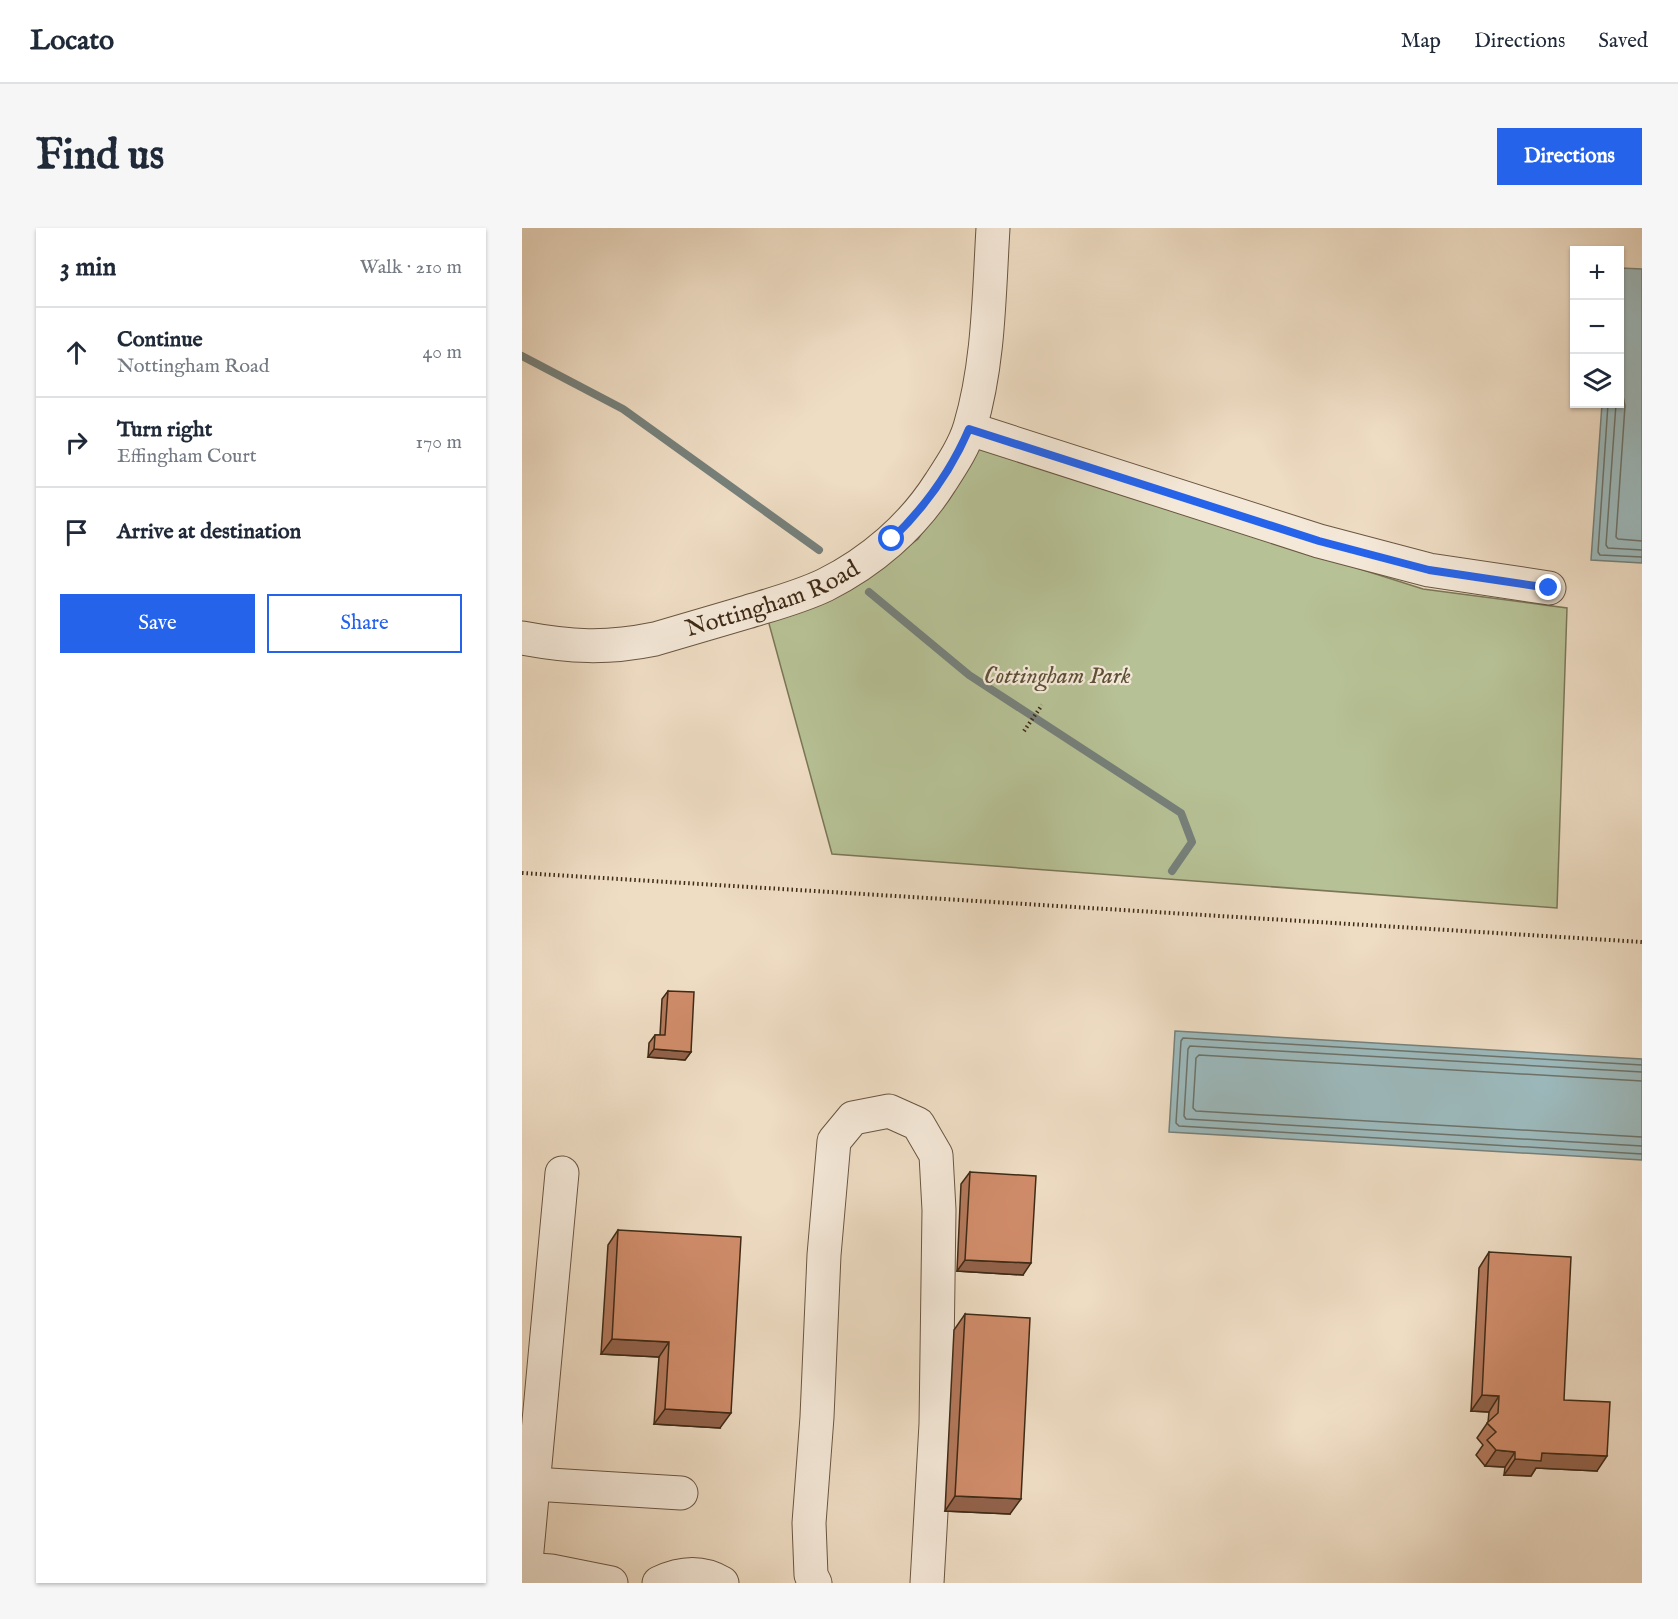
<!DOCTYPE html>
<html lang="en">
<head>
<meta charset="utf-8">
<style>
	body { margin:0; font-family:"IM FELL English",serif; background:#f6f6f7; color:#1f2937 }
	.controls { position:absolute; right:18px; top:18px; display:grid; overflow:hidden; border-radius:0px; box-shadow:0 2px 4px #0004 }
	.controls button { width:54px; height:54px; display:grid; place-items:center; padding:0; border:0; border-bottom:2px solid #e0e1e3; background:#fff; color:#1f2937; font:30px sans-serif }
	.stop { position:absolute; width:18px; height:18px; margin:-14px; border:4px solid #2563eb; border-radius:50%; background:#fff }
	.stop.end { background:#2563eb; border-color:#fff; box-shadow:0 2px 6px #0008 }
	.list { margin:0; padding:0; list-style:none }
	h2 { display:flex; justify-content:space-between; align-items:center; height:78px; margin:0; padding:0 24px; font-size:26px }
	h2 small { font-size:20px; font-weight:400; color:#747a83 }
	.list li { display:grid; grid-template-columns:39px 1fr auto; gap:18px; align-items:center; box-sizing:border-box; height:90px; padding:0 24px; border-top:2px solid #e0e1e3 }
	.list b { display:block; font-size:22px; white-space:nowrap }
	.list p { margin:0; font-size:20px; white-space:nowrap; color:#747a83 }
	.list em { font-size:20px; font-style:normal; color:#747a83 }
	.actions { display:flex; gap:12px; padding:18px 24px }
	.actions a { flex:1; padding:14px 0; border:2px solid #2563eb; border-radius:0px; text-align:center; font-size:21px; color:#2563eb }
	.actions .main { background:#2563eb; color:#fff }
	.icon { flex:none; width:33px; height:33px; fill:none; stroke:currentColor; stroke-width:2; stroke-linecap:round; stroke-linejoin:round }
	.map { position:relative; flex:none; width:1120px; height:1355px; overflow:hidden; border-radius:0px }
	header { display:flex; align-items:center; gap:36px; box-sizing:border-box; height:84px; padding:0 30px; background:#fff; border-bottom:2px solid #e0e1e3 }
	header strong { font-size:28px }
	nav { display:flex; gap:33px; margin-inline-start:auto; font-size:21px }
	.intro { display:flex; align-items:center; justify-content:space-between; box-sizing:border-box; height:144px; padding:0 36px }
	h1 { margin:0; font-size:42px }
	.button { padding:15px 27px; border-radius:0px; background:#2563eb; color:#fff; font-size:21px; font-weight:700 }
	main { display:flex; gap:36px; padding:0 36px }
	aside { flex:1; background:#fff; border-radius:0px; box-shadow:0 2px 4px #0004 }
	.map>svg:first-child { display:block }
	.green { fill:#b6c195; stroke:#7a7656; stroke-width:1.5 }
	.water { fill:#9cb9bc; stroke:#76807a; stroke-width:1.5 }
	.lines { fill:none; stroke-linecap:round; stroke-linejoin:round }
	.shore { stroke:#6d7269; stroke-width:1.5 }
	.stream { stroke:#76807a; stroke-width:8 }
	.minor-casing { stroke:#6a5641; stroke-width:35 }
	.path { stroke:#3e2a16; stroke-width:4; stroke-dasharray:1.5 3; stroke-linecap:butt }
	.minor { stroke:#f4e8d8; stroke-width:33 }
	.wall { fill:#b3785b; stroke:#3e2a16; stroke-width:1.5 }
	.shaded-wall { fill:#92624a; stroke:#3e2a16; stroke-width:1.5 }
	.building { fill:#d08c6a; stroke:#3e2a16; stroke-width:1.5 }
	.route { stroke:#2563eb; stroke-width:8 }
	.labels { text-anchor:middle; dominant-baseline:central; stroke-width:4.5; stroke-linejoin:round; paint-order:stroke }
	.street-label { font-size:24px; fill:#3e2a16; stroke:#f4e8d8 }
	.park-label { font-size:24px; font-style:italic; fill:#5c5036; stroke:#f4e8d8 }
</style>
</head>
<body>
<header>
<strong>Locato</strong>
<nav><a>Map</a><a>Directions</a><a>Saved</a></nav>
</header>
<div class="intro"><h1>Find us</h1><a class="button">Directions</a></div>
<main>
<aside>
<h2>3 min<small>Walk · 210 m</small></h2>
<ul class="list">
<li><svg class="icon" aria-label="ahead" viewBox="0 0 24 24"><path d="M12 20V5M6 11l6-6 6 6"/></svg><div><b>Continue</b><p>Nottingham Road</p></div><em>40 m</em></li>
<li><svg class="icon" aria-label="right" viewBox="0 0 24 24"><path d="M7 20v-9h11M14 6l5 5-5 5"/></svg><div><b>Turn right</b><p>Effingham Court</p></div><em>170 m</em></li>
<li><svg class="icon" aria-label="arrive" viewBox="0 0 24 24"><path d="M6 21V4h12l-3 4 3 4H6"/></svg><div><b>Arrive at destination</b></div></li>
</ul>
<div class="actions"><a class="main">Save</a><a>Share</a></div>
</aside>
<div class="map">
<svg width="1120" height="1355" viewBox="0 0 1120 1355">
	<rect width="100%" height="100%" fill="#eedcc3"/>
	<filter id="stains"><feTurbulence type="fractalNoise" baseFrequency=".00333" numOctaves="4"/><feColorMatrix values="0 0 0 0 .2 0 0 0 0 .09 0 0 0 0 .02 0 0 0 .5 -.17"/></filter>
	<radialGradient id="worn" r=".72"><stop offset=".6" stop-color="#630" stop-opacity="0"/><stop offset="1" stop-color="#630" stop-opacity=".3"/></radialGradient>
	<path class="green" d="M457 220 901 361 1045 380 1035 680 310 626 246 392 324 363 396 311Z"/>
	<g class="water">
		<path d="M1098 40 1120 41V335L1069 332 1080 176H1098Z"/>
		<path d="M653 803 1120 831V932L647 904Z"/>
	</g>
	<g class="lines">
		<g class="shore">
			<path d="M1098 162 1101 168 1103 178 1094 309 1096 311 1120 313"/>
			<path d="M1086 176 1076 324 1078 327 1120 329"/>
			<path d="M1094 176 1084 317 1086 320 1120 322"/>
			<path d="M1120 837 661 810 659 813 654 895 657 898 1120 926"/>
			<path d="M1120 844 668 818 666 821 662 888 664 891 1120 918"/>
			<path d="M1120 853 677 827 674 830 671 880 674 883 1120 909"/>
		</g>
		<g class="stream">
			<path d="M0 128 101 181 297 322"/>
			<path d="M347 364 447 447 659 585 670 614 650 643"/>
		</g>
		<defs>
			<g id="minor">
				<path d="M448 201 797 313 907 342 1027 360"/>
				<path id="s1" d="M0 410C48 419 84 421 133 411 164 402 194 393 225 384 251 376 278 369 303 357 349 334 390 299 418 255 429 238 442 219 448 199 467 135 467 66 471 0"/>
				<path d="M11 1256 159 1265"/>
				<path d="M0 1341 29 1343 89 1355"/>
				<path d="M2 1355 40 945"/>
				<path d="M137 1355C158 1345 180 1343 200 1355"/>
				<path d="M293 1355 289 1347 287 1295 295 1189 302 1027 312 913 331 890 367 883 396 896 414 927 417 982 414 1196 405 1355"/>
			</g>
		</defs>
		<use href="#minor" class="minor-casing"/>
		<g class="path">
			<path d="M502 503 520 477"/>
			<path d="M0 645 1120 714"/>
		</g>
		<use href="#minor" class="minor"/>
	</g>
	<g class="wall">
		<path d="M146 763 169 824 163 832 126 829 127 815 133 807H138L140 771Z"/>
		<path d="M448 944 501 1047 435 1043 439 956Z"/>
		<path d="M96 1002 198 1200 132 1196 137 1129 79 1126 86 1017Z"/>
		<path d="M967 1024 1042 1172 1075 1243 1014 1240 1009 1248 982 1247 983 1239 963 1238 954 1227 961 1217 955 1210 966 1194 967 1184 949 1183 957 1040Z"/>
		<path d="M443 1086 488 1286 423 1283 432 1102Z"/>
	</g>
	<g class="shaded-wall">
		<path d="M132 821 169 824 163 832 126 829Z"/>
		<path d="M443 1032 509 1035 501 1047 435 1043Z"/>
		<path d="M90 1111 147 1114 137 1129 79 1126Z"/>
		<path d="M960 1167 977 1168 967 1184 949 1183Z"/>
		<path d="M143 1181 209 1185 198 1200 132 1196Z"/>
		<path d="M974 1222 993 1224 983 1239 963 1238Z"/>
		<path d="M1020 1225 1085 1228 1075 1243 1014 1240 1009 1248 982 1247 993 1231Z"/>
		<path d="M433 1268 499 1271 488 1286 423 1283Z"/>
	</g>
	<g class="building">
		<path d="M146 763 172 764 169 824 132 821 133 807H143Z"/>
		<path d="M448 944 514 948 509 1035 443 1032Z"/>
		<path d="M96 1002 219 1009 209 1185 143 1181 147 1114 90 1111Z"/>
		<path d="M967 1024 1049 1029 1042 1172 1088 1174 1085 1228 1020 1225 1019 1233 993 1231V1224L974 1222 965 1212 974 1204 965 1195 976 1185 977 1168 960 1167Z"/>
		<path d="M443 1086 508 1090 499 1271 433 1268Z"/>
	</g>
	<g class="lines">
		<path class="route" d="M370 311C403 279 429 243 447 201L797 313 907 342 1027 360"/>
	</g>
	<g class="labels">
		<g class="street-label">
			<text stroke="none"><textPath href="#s1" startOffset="258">Nottingham Road</textPath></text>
		</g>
		<g class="park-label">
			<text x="535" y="448">Cottingham Park</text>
		</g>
	</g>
	<rect width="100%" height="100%" filter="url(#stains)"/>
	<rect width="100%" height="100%" fill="url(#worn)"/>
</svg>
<div class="controls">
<button>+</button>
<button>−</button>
<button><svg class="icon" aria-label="layers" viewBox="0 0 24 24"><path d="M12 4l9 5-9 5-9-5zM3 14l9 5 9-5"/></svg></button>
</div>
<div class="stop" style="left:370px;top:311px"></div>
<div class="stop end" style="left:1027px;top:360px"></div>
</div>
</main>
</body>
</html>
